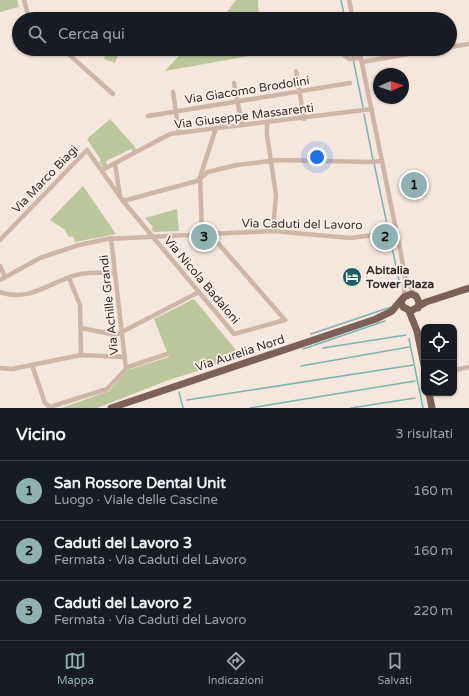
<!DOCTYPE html>
<html lang="it">
<head>
<meta charset="utf-8">
<style>
	body { margin:0; font-family:"Varela Round",sans-serif; background:#20242c; color:#f1f3f6 }
	.controls { position:absolute; right:12px; bottom:12px; display:grid; overflow:hidden; border-radius:8px; box-shadow:0 1px 3px #0004 }
	.controls button { width:36px; height:36px; display:grid; place-items:center; padding:0; border:0; border-bottom:1px solid #363941; background:#171b24; color:#f1f3f6; font:20px sans-serif }
	.compass { position:absolute; left:373px; top:68px; width:36px; height:36px; border-radius:50%; background:#171b24; box-shadow:0 1px 3px #0004; rotate:88deg }
	.you { position:absolute; left:317px; top:157px; width:14px; height:14px; margin:-10px; border:3px solid #fff; border-radius:50%; background:#1a73e8; box-shadow:0 0 0 6px #1a73e833 }
	.badge { display:grid; place-items:center; width:26px; height:26px; border-radius:50%; background:#8fb1b2; color:#111; font-size:13px; font-weight:700 }
	.pin { position:absolute; translate:-50% -50%; border:2px solid #fff; box-shadow:0 1px 4px #0006 }
	.list { margin:0; padding:0; list-style:none }
	h2 { display:flex; justify-content:space-between; align-items:center; height:52px; margin:0; padding:0 16px; font-size:17px }
	h2 small { font-size:13px; font-weight:400; color:#9ea1a6 }
	.list li { display:grid; grid-template-columns:26px 1fr auto; gap:12px; align-items:center; box-sizing:border-box; height:60px; padding:0 16px; border-top:1px solid #363941 }
	.list b { display:block; font-size:15px; white-space:nowrap }
	.list p { margin:0; font-size:13px; white-space:nowrap; color:#9ea1a6 }
	.list em { font-size:13px; font-style:normal; color:#9ea1a6 }
	.icon { flex:none; width:22px; height:22px; fill:none; stroke:currentColor; stroke-width:2; stroke-linecap:round; stroke-linejoin:round }
	.map { position:relative; flex:none; width:469px; height:408px; overflow:hidden }
	.search { position:absolute; background:#171b24; box-shadow:0 1px 3px #0004; left:12px; right:12px; top:12px; height:44px; display:flex; align-items:center; gap:10px; box-sizing:border-box; padding:0 14px; border-radius:22px; color:#9ea1a6; font-size:15px }
	.sheet { height:232px; background:#171b24 }
	nav { display:flex; justify-content:space-around; align-items:center; box-sizing:border-box; height:56px; border-top:1px solid #363941; background:#171b24; font-size:11px; color:#9ea1a6 }
	nav a { display:grid; justify-items:center; gap:2px }
	nav .on { color:#8fb1b2 }
	.map>svg:first-child { display:block }
	.green { fill:#bbc69a }
	.lines { fill:none; stroke-linecap:round; stroke-linejoin:round }
	.stream { stroke:#77b5b2; stroke-width:1.5 }
	.minor { stroke:#ceb5a6; stroke-width:4.5 }
	.primary { stroke:#7d6157; stroke-width:7 }
	.labels { text-anchor:middle; dominant-baseline:central; stroke-width:3.5; stroke-linejoin:round; paint-order:stroke }
	.street-label { font-size:12px; fill:#3a2c28; stroke:#fcf1e9 }
	.poi-label { font-size:12px; font-weight:bold; fill:#3a2c28; stroke:#fcf1e9; text-anchor:start }
</style>
</head>
<body>
<div class="map">
<svg width="469" height="408" viewBox="0 0 469 408">
	<rect width="100%" height="100%" fill="#f5e7dc"/>
	<g class="green">
		<path d="M0 0H17L19 7 0 12Z"/>
		<path d="M236 0H258L259 19H219L227 12Z"/>
		<path d="M108 49H121L115 63 104 59Z"/>
		<path d="M185 49H260V54L165 71Z"/>
		<path d="M110 119 135 147 136 150 133 152 131 149 106 161 107 165 103 167 99 162 101 160 87 139Z"/>
		<path d="M83 186 116 234 75 242 73 236 69 237 64 229 50 220Z"/>
		<path d="M177 209 179 231 154 232 151 229 153 227 145 218Z"/>
		<path d="M194 299 235 349 238 358 166 381 97 408H62L109 391 128 370 169 357 154 319Z"/>
	</g>
	<g class="lines">
		<g class="stream">
			<path d="M341 0 345 19"/>
			<path d="M351 49 363 107"/>
			<path d="M364 114 373 160"/>
			<path d="M374 163 400 285"/>
			<path d="M311 334 391 307"/>
			<path d="M409 339 423 408"/>
			<path d="M323 348 406 335"/>
			<path d="M303 349 385 321"/>
			<path d="M301 366 409 347"/>
			<path d="M179 392 183 408"/>
			<path d="M187 400 413 365"/>
			<path d="M250 408 415 381"/>
			<path d="M351 408 415 398"/>
		</g>
		<g class="minor">
			<path d="M24 0 28 15 31 19"/>
			<path d="M349 0 353 19"/>
			<path d="M450 47 469 44"/>
			<path d="M63 49 113 94"/>
			<path d="M336 49 349 59 361 58"/>
			<path d="M359 49 400 249 405 276 404 297"/>
			<path d="M263 54 290 49"/>
			<path d="M362 62 438 49"/>
			<path d="M296 71 304 119"/>
			<path d="M234 83 242 125"/>
			<path d="M173 92 179 133"/>
			<path d="M148 116 350 83"/>
			<path d="M267 122V135L276 195 273 231"/>
			<path d="M115 164 120 196"/>
			<path d="M102 170 170 134 372 109"/>
			<path d="M123 201 197 181 208 172 237 165 278 160 369 162 382 161"/>
			<path d="M202 234 200 177 216 128"/>
			<path d="M111 238 126 369"/>
			<path d="M0 240 87 150 123 201 234 334 285 320 210 234"/>
			<path d="M0 266 5 277"/>
			<path d="M405 277 415 295"/>
			<path d="M69 278 80 305 81 355"/>
			<path d="M0 280 40 258 79 245 107 239 273 231 350 238 397 232"/>
			<path d="M0 292C31 303 52 280 80 274 91 272 103 273 114 273"/>
			<path d="M81 328 116 335 199 292"/>
			<path d="M32 365 45 403 50 407 107 389 128 367 167 354"/>
			<path d="M0 368 12 369 81 355 124 357"/>
			<path d="M454 370 469 367"/>
		</g>
		<g class="primary">
			<path d="M418 308 419 302 416 296 411 294 404 297 401 302 403 307 411 311 426 302 469 288"/>
			<path d="M409 311 417 331 424 365"/>
			<path d="M429 393 432 408"/>
			<path d="M111 408 376 319 392 311 402 299"/>
		</g>
	</g>
	<defs>
		<symbol id="hotel-disc" viewBox="-11 -11 22 22"><circle r="9.5" fill="#18605f" stroke="#fcf1e9"/><path d="M-6-4.5h1.5V1H6V5H4.5V3h-9V5H-6ZM-4 0a1.8 1.8 0 1 1 3.6 0ZM.5 0V-2.5h3Q6-2.5 6 0Z" fill="#fff"/></symbol>
	</defs>
	<g fill-rule="evenodd">
		<use href="#hotel-disc" x="341" y="266" width="22" height="22"/>
	</g>
	<g class="labels">
		<g class="street-label">
			<text transform="translate(247 90) rotate(-9)">Via Giacomo Brodolini</text>
			<text transform="translate(244 116) rotate(-7)">Via Giuseppe Massarenti</text>
			<text transform="translate(45 179) rotate(-46)">Via Marco Biagi</text>
			<text transform="translate(302 224) rotate(1)">Via Caduti del Lavoro</text>
			<text transform="translate(202 280) rotate(50)">Via Nicola Badaloni</text>
			<text transform="translate(109 305) rotate(-96)">Via Achille Grandi</text>
			<text transform="translate(240 353) rotate(-18)">Via Aurelia Nord</text>
		</g>
		<g class="poi-label">
			<text x="366" y="270">Abitalia<tspan x="366" dy="14">Tower Plaza</tspan></text>
		</g>
	</g>
</svg>
<div class="controls">
<button><svg class="icon" aria-label="locate" viewBox="0 0 24 24"><circle cx="12" cy="12" r="6"/><path d="M12 2v4M12 18v4M2 12h4M18 12h4"/></svg></button>
<button><svg class="icon" aria-label="layers" viewBox="0 0 24 24"><path d="M12 4l9 5-9 5-9-5zM3 14l9 5 9-5"/></svg></button>
</div>
<svg class="compass" viewBox="-18 -18 36 36"><path d="M0-13l5 13h-10z" fill="#e53935"/><path d="M0 13l5-13h-10z" fill="#9ea1a6"/></svg>
<div class="you"></div>
<div class="pin badge" style="left:414px;top:185px">1</div>
<div class="pin badge" style="left:385px;top:237px">2</div>
<div class="pin badge" style="left:204px;top:237px">3</div>
<div class="search"><svg class="icon" aria-label="search" viewBox="0 0 24 24"><circle cx="10" cy="10" r="6"/><path d="M15 15l6 6"/></svg>Cerca qui</div>
</div>
<section class="sheet">
<h2>Vicino<small>3 risultati</small></h2>
<ul class="list">
<li><span class="badge">1</span><div><b>San Rossore Dental Unit</b><p>Luogo · Viale delle Cascine</p></div><em>160 m</em></li>
<li><span class="badge">2</span><div><b>Caduti del Lavoro 3</b><p>Fermata · Via Caduti del Lavoro</p></div><em>160 m</em></li>
<li><span class="badge">3</span><div><b>Caduti del Lavoro 2</b><p>Fermata · Via Caduti del Lavoro</p></div><em>220 m</em></li>
</ul>
</section>
<nav>
<a class="on"><svg class="icon" aria-label="map" viewBox="0 0 24 24"><path d="M3 6l6-2 6 2 6-2v14l-6 2-6-2-6 2zM9 4v14M15 6v14"/></svg>Mappa</a>
<a><svg class="icon" aria-label="directions" viewBox="0 0 24 24"><path d="M12 3l9 9-9 9-9-9zM9 14v-3h6M13 9l2 2-2 2"/></svg>Indicazioni</a>
<a><svg class="icon" aria-label="saved" viewBox="0 0 24 24"><path d="M7 4h10v16l-5-4-5 4z"/></svg>Salvati</a>
</nav>
</body>
</html>
